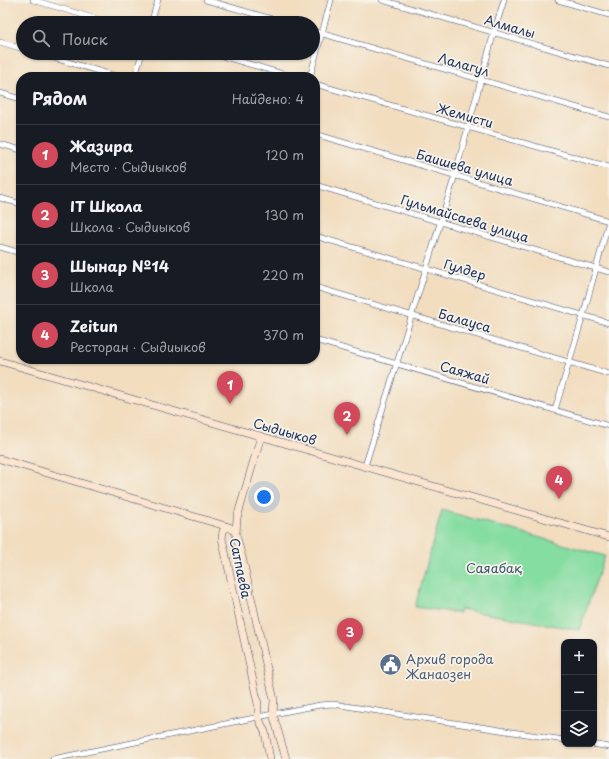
<!DOCTYPE html>
<html lang="ru">
<head>
<meta charset="utf-8">
<style>
	body { margin:0; font-family:"Playpen Sans",sans-serif; background:#242831; color:#f1f3f6 }
	.controls { position:absolute; right:12px; bottom:12px; display:grid; overflow:hidden; border-radius:8px; box-shadow:0 1px 3px #0004 }
	.controls button { width:36px; height:36px; display:grid; place-items:center; padding:0; border:0; border-bottom:1px solid #363941; background:#171b24; color:#f1f3f6; font:20px sans-serif }
	.you { position:absolute; left:264px; top:497px; width:14px; height:14px; margin:-10px; border:3px solid #fff; border-radius:50%; background:#1a73e8; box-shadow:0 0 0 6px #1a73e833 }
	.badge { display:grid; place-items:center; width:26px; height:26px; border-radius:50%; background:#d1495b; color:#fff; font-size:13px; font-weight:700 }
	.pin { position:absolute; translate:-50% -33px; filter:drop-shadow(0 1px 2px #0008) }
	.pin::after { content:''; position:absolute; top:21px; width:14px; height:12px; background:inherit; clip-path:polygon(0 0,100% 0,50% 100%) }
	.list { margin:0; padding:0; list-style:none }
	h2 { display:flex; justify-content:space-between; align-items:center; height:52px; margin:0; padding:0 16px; font-size:17px }
	h2 small { font-size:13px; font-weight:400; color:#9ea1a6 }
	.list li { display:grid; grid-template-columns:26px 1fr auto; gap:12px; align-items:center; box-sizing:border-box; height:60px; padding:0 16px; border-top:1px solid #363941 }
	.list b { display:block; font-size:15px; white-space:nowrap }
	.list p { margin:0; font-size:13px; white-space:nowrap; color:#9ea1a6 }
	.list em { font-size:13px; font-style:normal; color:#9ea1a6 }
	.icon { flex:none; width:22px; height:22px; fill:none; stroke:currentColor; stroke-width:2; stroke-linecap:round; stroke-linejoin:round }
	.map { position:relative; flex:none; width:609px; height:759px; overflow:hidden }
	.search { position:absolute; background:#171b24; box-shadow:0 1px 3px #0004; left:16px; top:16px; width:304px; height:44px; display:flex; align-items:center; gap:10px; box-sizing:border-box; padding:0 14px; border-radius:22px; color:#9ea1a6; font-size:15px }
	.panel { position:absolute; background:#171b24; box-shadow:0 1px 3px #0004; left:16px; top:72px; width:304px; height:292px; border-radius:16px }
	.map>svg:first-child { display:block }
	.green { fill:#85dda1; stroke:#508680 }
	.lines { fill:none; stroke-linecap:round; stroke-linejoin:round }
	.street-casing { stroke:#3b496d; stroke-width:6 }
	.secondary-casing { stroke:#3b496d; stroke-width:8 }
	.street { stroke:#fff; stroke-width:5 }
	.secondary { stroke:#fce5cf; stroke-width:7 }
	.labels { text-anchor:middle; dominant-baseline:central; stroke-width:3.5; stroke-linejoin:round; paint-order:stroke }
	.street-label { font-size:13px; fill:#1b2f5e; stroke:#f7f3e8 }
	.park-label { font-size:13px; fill:#365a6f; stroke:#f7f3e8 }
	.service-label { font-size:13px; fill:#4e5e75; stroke:#f7f3e8; text-anchor:start }
</style>
</head>
<body>
<div class="map">
<svg width="609" height="759" viewBox="0 0 609 759">
	<rect width="100%" height="100%" fill="#f7f3e8"/>
	<filter id="ink" filterUnits="userSpaceOnUse"><feTurbulence type="fractalNoise" baseFrequency=".025" numOctaves="2"/><feDisplacementMap in="SourceGraphic" scale="8" xChannelSelector="R" yChannelSelector="G"/><feConvolveMatrix kernelMatrix="1 2 1 2 8 2 1 2 1" color-interpolation-filters="sRGB"/></filter>
	<filter id="wash" filterUnits="userSpaceOnUse"><feTurbulence type="fractalNoise" baseFrequency=".012" numOctaves="4" result="noise"/><feDisplacementMap in="SourceGraphic" scale="16" xChannelSelector="R" yChannelSelector="G"/><feGaussianBlur stdDeviation="0.9" result="paint"/><feColorMatrix in="noise" values="0 0 0 0 0 0 0 0 0 0 0 0 0 0 0 0 0 1.4 0 .05"/><feComposite in="paint" operator="in"/></filter>
	<g filter="url(#wash)">
		<rect width="100%" height="100%" fill="#f2ddbf"/>
		<path class="green" d="M442 510 605 556 579 630 460 609 459 613 415 607Z"/>
	</g>
	<g filter="url(#ink)">
		<g class="lines">
			<defs>
				<g id="street">
					<path d="M33 0 110 23"/>
					<path d="M206 0 286 23"/>
					<path d="M382 0 609 66"/>
					<path d="M558 0 609 15"/>
					<path d="M151 23 158 0"/>
					<path d="M313 31 609 117"/>
					<path d="M0 42 23 49"/>
					<path d="M37 53 119 77"/>
					<path d="M212 53 293 77"/>
					<path d="M135 77 142 53"/>
					<path d="M310 77 331 0"/>
					<path d="M315 84 609 167"/>
					<path d="M0 93 21 99"/>
					<path d="M315 134 609 221"/>
					<path d="M0 144 21 150"/>
					<path d="M315 185 609 272"/>
					<path d="M0 198 21 204"/>
					<path d="M315 236 609 323"/>
					<path d="M0 247 21 253"/>
					<path d="M315 287 609 374"/>
					<path d="M315 340 609 426"/>
					<path d="M555 410 583 316 609 221"/>
					<path d="M365 466 455 175 494 32 504 0"/>
					<path d="M592 744 609 747"/>
					<path d="M53 759 273 714 320 705 333 704 564 740"/>
				</g>
				<g id="secondary">
					<path d="M0 361 609 537"/>
					<path d="M0 459 229 527 235 531 243 561 274 700 273 714 286 759"/>
					<path d="M227 527 223 531 222 538 258 704V717L265 732 270 759"/>
					<path d="M236 533 237 518 261 436"/>
				</g>
			</defs>
			<use href="#street" class="street-casing"/>
			<use href="#secondary" class="secondary-casing"/>
			<use href="#street" class="street"/>
			<use href="#secondary" class="secondary"/>
		</g>
	</g>
	<defs>
		<symbol id="civic-disc" viewBox="-11 -11 22 22"><circle r="9.5" fill="#5c6f8a" stroke="#f7f3e8"/><path d="M-.6-6.5H3V-4.5H.6V-3L4-1V1h2V6H-6V1h2V-1L-.6-3ZM-1.2 2.5V6h2.4V2.5Z" fill="#fff"/></symbol>
	</defs>
	<g fill-rule="evenodd">
		<use href="#civic-disc" x="378" y="652" width="25" height="25"/>
	</g>
	<g class="labels">
		<g class="street-label">
			<text transform="translate(510 26) rotate(16)">Алмалы</text>
			<text transform="translate(464 64) rotate(16)">Лалагул</text>
			<text transform="translate(465 115) rotate(16)">Жемисти</text>
			<text transform="translate(465 167) rotate(16)">Баишева улица</text>
			<text transform="translate(465 218) rotate(17)">Гульмайсаева улица</text>
			<text transform="translate(465 269) rotate(17)">Гулдер</text>
			<text transform="translate(465 320) rotate(16)">Балауса</text>
			<text transform="translate(465 372) rotate(16)">Саяжай</text>
			<text transform="translate(285 431) rotate(16)">Сыдиыков</text>
			<text transform="translate(241 568) rotate(78)">Сатпаева</text>
		</g>
		<g class="park-label">
			<text x="494" y="567">Саяабақ</text>
		</g>
		<g class="service-label">
			<text x="406" y="658">Архив города<tspan x="406" dy="15">Жанаозен</tspan></text>
		</g>
	</g>
</svg>
<div class="controls">
<button>+</button>
<button>−</button>
<button><svg class="icon" aria-label="layers" viewBox="0 0 24 24"><path d="M12 4l9 5-9 5-9-5zM3 14l9 5 9-5"/></svg></button>
</div>
<div class="you"></div>
<div class="pin badge" style="left:230px;top:404px">1</div>
<div class="pin badge" style="left:347px;top:435px">2</div>
<div class="pin badge" style="left:350px;top:651px">3</div>
<div class="pin badge" style="left:559px;top:499px">4</div>
<div class="search"><svg class="icon" aria-label="search" viewBox="0 0 24 24"><circle cx="10" cy="10" r="6"/><path d="M15 15l6 6"/></svg>Поиск</div>
<section class="panel">
<h2>Рядом<small>Найдено: 4</small></h2>
<ul class="list">
<li><span class="badge">1</span><div><b>Жазира</b><p>Место · Сыдиыков</p></div><em>120 m</em></li>
<li><span class="badge">2</span><div><b>IT Школа</b><p>Школа · Сыдиыков</p></div><em>130 m</em></li>
<li><span class="badge">3</span><div><b>Шынар №14</b><p>Школа</p></div><em>220 m</em></li>
<li><span class="badge">4</span><div><b>Zeitun</b><p>Ресторан · Сыдиыков</p></div><em>370 m</em></li>
</ul>
</section>
</div>
</body>
</html>
